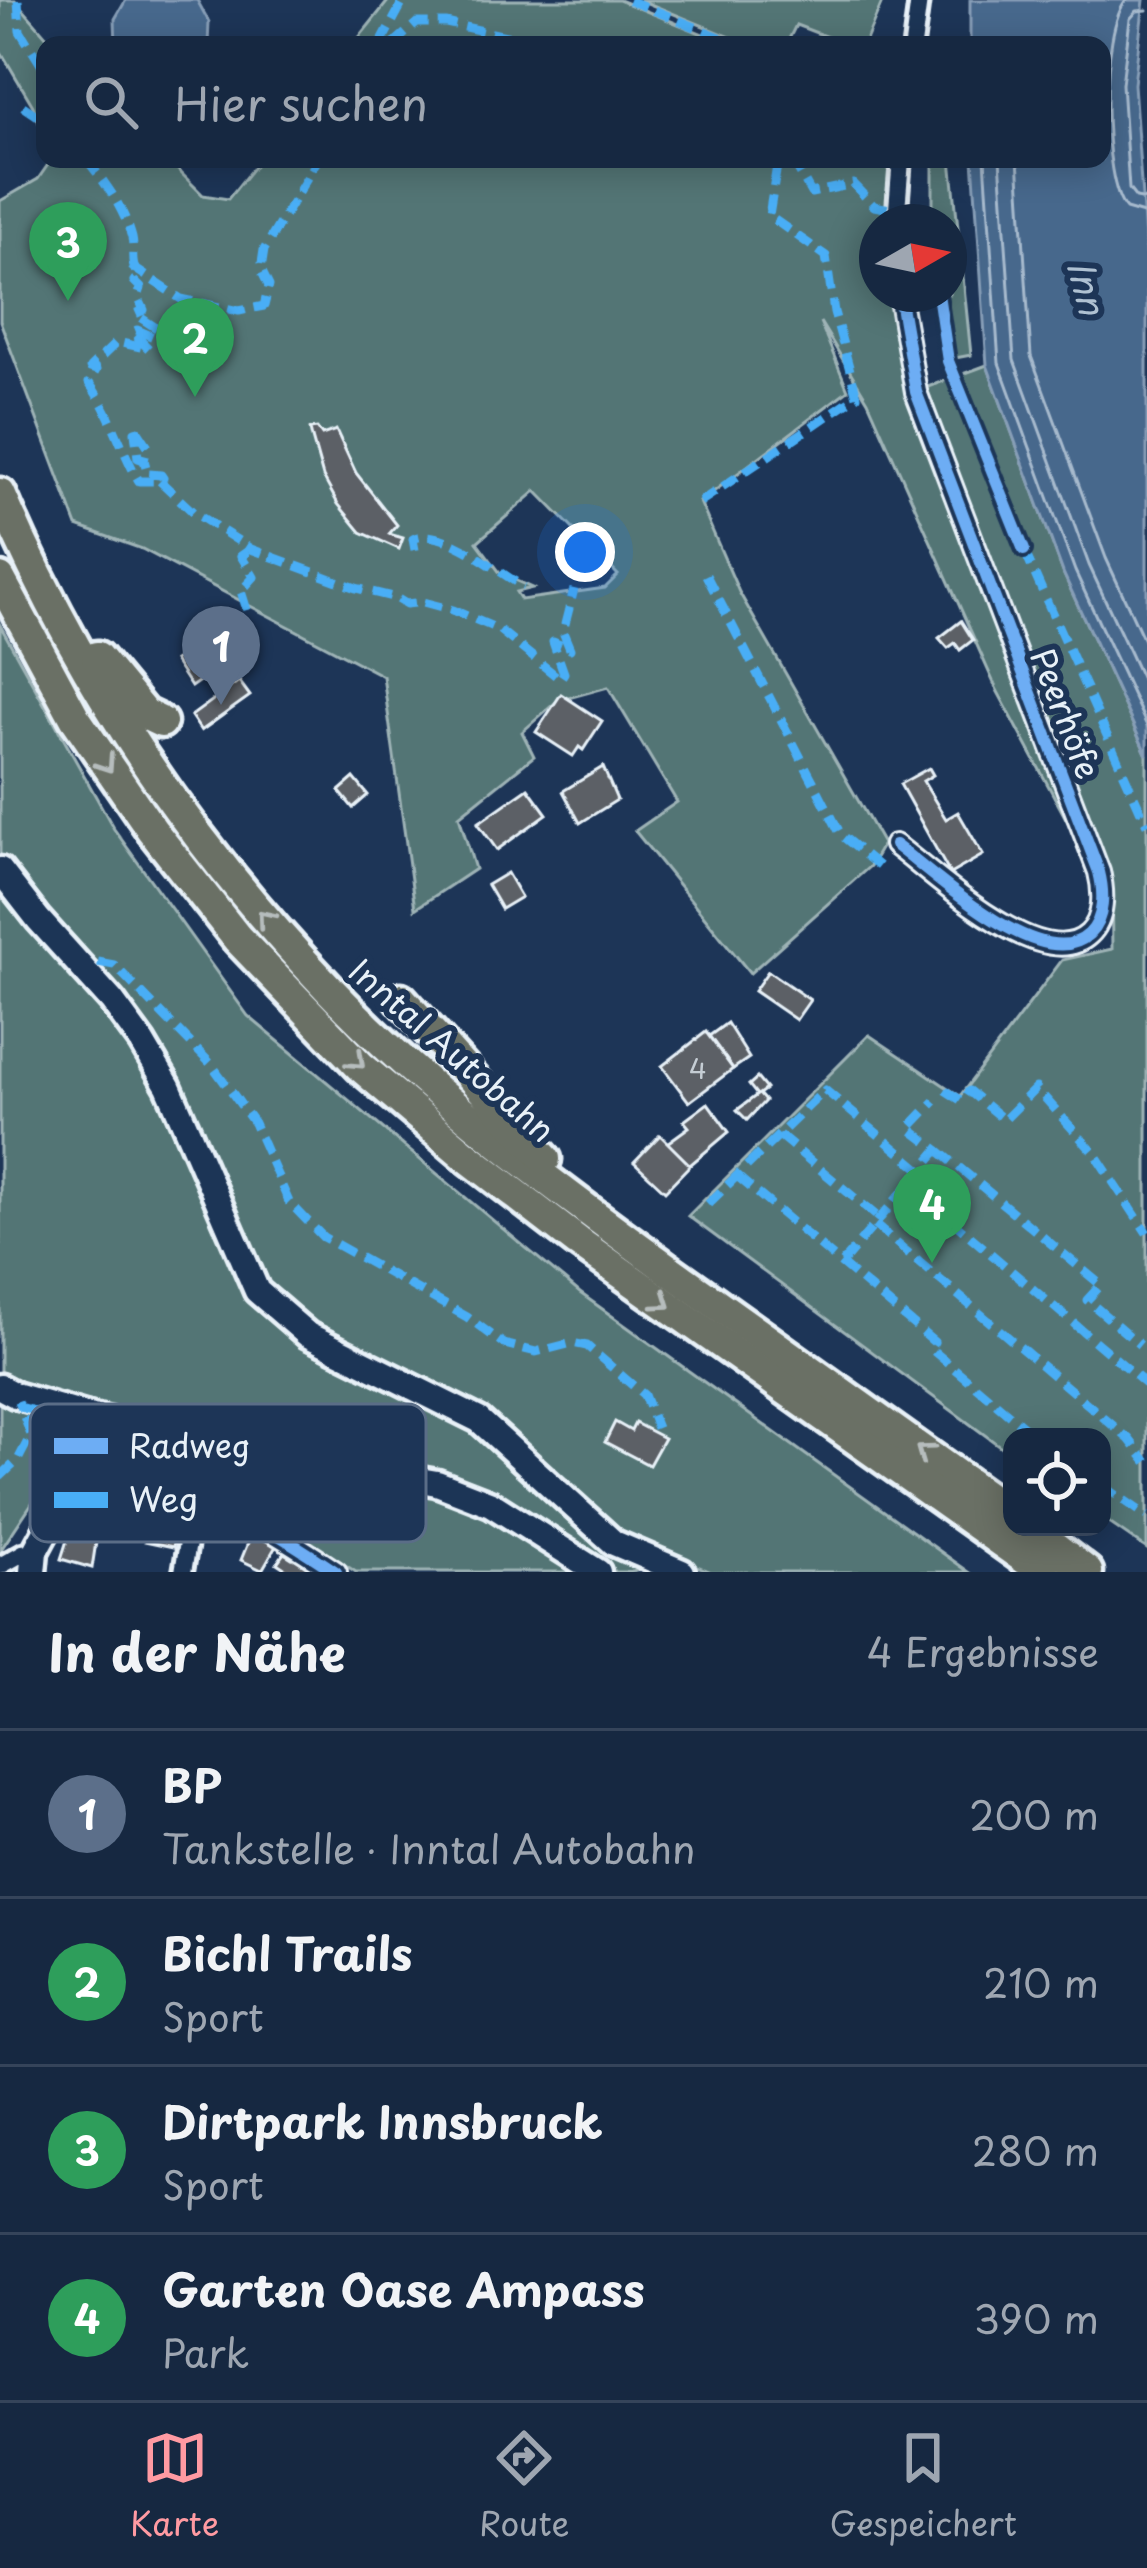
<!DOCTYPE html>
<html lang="de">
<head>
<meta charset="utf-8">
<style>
	body { margin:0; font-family:"Playpen Sans",sans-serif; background:#23344c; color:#f1f3f6 }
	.controls { position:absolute; right:36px; bottom:36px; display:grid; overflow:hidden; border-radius:24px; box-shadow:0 6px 30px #0003 }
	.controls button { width:108px; height:108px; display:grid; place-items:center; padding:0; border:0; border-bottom:3px solid #35445a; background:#162841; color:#f1f3f6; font:60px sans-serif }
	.compass { position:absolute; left:859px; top:204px; width:108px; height:108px; border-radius:50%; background:#162841; box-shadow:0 6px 30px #0003; rotate:81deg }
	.you { position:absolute; left:585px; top:552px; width:42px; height:42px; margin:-30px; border:9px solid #fff; border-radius:50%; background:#1a73e8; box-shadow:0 0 0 18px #1a73e833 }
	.badge { display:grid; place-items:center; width:78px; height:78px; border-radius:50%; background:#ff9aa2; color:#fff; font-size:39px; font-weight:700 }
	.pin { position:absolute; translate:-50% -99px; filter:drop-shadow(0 3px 6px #0008) }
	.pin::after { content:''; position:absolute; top:63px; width:42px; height:36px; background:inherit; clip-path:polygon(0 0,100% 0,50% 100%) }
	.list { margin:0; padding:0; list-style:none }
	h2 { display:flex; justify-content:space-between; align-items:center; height:156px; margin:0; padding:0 48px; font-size:51px }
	h2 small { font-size:39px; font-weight:400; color:#9ea6b1 }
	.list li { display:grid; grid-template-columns:78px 1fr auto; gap:36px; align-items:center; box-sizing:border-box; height:168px; padding:0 48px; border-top:3px solid #35445a }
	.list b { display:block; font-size:45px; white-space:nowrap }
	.list p { margin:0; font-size:39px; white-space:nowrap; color:#9ea6b1 }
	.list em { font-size:39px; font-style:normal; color:#9ea6b1 }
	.icon { flex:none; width:66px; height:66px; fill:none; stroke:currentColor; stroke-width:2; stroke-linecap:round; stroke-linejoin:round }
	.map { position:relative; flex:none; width:1147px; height:1572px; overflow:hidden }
	.search { position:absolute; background:#162841; box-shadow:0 6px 30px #0003; left:36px; right:36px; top:36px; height:132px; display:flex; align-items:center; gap:30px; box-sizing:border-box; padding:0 42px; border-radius:24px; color:#9ea6b1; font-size:45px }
	.sheet { height:828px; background:#162841 }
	nav { display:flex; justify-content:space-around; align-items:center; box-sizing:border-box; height:168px; border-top:3px solid #35445a; background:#162841; font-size:33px; color:#9ea6b1 }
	nav a { display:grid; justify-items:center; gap:6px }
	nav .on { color:#ff9aa2 }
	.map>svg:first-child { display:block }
	.green { fill:#537575; stroke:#9eb3b6; stroke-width:3; fill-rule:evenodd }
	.water { fill:#46678c; stroke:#879eb7; stroke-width:3 }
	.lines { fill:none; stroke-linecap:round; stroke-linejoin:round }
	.shore { stroke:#a7bacd; stroke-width:3 }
	.building { fill:#5b6066; stroke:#e8f1f8; stroke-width:3 }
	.street-casing { stroke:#e8f1f8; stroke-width:26 }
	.secondary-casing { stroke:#e8f1f8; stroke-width:33 }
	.highway-casing { stroke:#e8f1f8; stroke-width:39 }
	.street { stroke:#1d3557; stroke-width:16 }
	.secondary { stroke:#1d3557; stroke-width:24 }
	.highway { stroke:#6b7065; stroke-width:30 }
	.quiet { stroke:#49aef6; stroke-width:9; stroke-dasharray:18 9; stroke-linecap:butt }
	.cycleway-casing { stroke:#1d3557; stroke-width:20 }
	.cycleway { stroke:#6dadf4; stroke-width:12 }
	.oneway { stroke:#b6bdbd }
	.labels { text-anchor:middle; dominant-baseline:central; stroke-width:12; stroke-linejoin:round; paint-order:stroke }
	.number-label { font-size:27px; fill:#c5cdd4 }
	.street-label { font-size:33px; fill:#e8f1f8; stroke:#1d3557 }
	.water-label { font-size:36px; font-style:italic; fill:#afc1d2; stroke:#1d3557 }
	.key { fill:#1d3557; stroke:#5a6d87; stroke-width:3 }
	.key-label { font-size:33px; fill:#e8f1f8 }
</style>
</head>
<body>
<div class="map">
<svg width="1147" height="1572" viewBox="0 0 1147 1572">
	<rect width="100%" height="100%" fill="#1d3557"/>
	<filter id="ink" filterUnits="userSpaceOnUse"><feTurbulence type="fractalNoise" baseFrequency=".00833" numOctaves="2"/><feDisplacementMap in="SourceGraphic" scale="24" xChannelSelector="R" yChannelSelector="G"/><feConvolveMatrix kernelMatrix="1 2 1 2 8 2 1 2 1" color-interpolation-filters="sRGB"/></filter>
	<g filter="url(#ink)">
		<g class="green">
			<path d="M0 0H15L54 45H45V140L33 106 0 50Z"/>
			<path d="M389 0H619L730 45H353Z"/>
			<path d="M640 0H883L864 45H848L796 25 786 45H750Z"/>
			<path d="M52 159H167L203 195 228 199 260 159H892L890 222H877V294H893L910 393 1085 854 997 690 868 401 820 322 848 390 700 502 739 592 883 844 870 866 750 973 635 831 677 802 608 687 557 701 522 732 534 756 459 816 475 869 415 909 383 676 142 549 77 526 0 321V201L38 179ZM536 491 618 575 605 588 521 600 516 592 532 588 501 574 477 542Z"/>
			<path d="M933 159H951L971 355 950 359 941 294H949V222H933Z"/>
			<path d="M987 365 1064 575 1147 755V1549L1102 1518V1437H1012V1455L688 1216 869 1035 960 1096 1062 960 1112 949 1111 873 1019 650 925 388Z"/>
			<path d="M0 625 114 829 248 1016 580 1293 969 1572H711L676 1557 633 1572H356L224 1486 117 1446 62 1458 0 1551Z"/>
		</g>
		<g class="water">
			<path d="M126 0H197L209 22 208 45H116L115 19Z"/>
			<path d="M970 0H1144L1134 84 1147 268V755L1064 575 987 365 973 159H1102V45H970Z"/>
		</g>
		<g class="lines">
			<g class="shore">
				<path d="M1127 0C1100 26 1101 183 1126 209L1147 215"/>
				<path d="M1147 10 1137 11 1130 19 1122 84 1129 189 1136 198 1147 200"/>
				<path d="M985 159 999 363 1075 571 1147 726"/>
				<path d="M1000 159 1014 360 1089 565 1147 690"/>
				<path d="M1018 159 1031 356 1106 558 1147 647"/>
			</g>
		</g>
		<g class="building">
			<path d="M317 428 322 435 336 430 356 473 397 525 389 534 403 538 399 549 361 532 338 504 323 477 312 438 310 429Z"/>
			<path d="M961 621 973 640 960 650 955 643 948 648 939 638Z"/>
			<path d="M204 641 221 666 191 687 174 661Z"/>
			<path d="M239 681 250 696 201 731 191 716Z"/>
			<path d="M561 694 602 721 583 750 579 747 573 756 536 732Z"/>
			<path d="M603 767 617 800 580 823 563 791Z"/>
			<path d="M929 768 933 775 923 781 946 819 958 812 983 855 950 874 900 784Z"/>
			<path d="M354 778 368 795 353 808 339 791Z"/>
			<path d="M528 788 547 814 497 850 478 823Z"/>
			<path d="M507 873 521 897 501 909 487 885Z"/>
			<path d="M768 971 810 1000 796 1020 754 991Z"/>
			<path d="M727 1023 749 1058 733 1069 709 1036Z"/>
			<path d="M706 1032 733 1069 689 1102 662 1066Z"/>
			<path d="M757 1078 766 1089 759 1094 765 1101 747 1120 737 1110 757 1095 749 1085Z"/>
			<path d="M708 1103 729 1132 690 1165 667 1143 689 1127 684 1121Z"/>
			<path d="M660 1135 690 1165 665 1191 634 1162Z"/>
			<path d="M615 1422 631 1431 635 1423 664 1438 649 1465 605 1442Z"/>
			<path d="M153 1502 181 1507 173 1547 145 1541Z"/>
			<path d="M252 1533 276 1546 262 1570 241 1560Z"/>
			<path d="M69 1534 96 1542 92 1568 61 1559Z"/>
			<path d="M284 1553 292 1558 295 1554 310 1564 305 1572H284L286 1569 277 1563Z"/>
		</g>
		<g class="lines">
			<defs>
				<g id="street">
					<path d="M913 45 919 0"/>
					<path d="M896 222 901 159"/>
					<path d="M895 845C933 873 1043 978 1089 934 1105 919 1104 892 1099 872L916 392 899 294"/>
					<path d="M81 1450C174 1469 257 1519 336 1572"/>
					<path d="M0 1566 23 1553 35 1551"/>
					<path d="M183 1572 197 1490"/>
				</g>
				<g id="secondary">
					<path d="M0 870 38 919 112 1001 142 1042 168 1086 257 1291 308 1335 479 1420 614 1543 682 1572"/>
					<path d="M0 1387 15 1395 88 1416 232 1448 437 1483 491 1504 598 1572"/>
					<path d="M33 1572 35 1551 74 1479 88 1416"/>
				</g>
				<g id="highway">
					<path d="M0 494C79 679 191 845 330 990 430 1095 548 1182 665 1267 781 1350 897 1432 1012 1515"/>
					<path d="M0 579 75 718 152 830 237 938 360 1066 465 1155 578 1242 1044 1572"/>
					<path d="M97 657 144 714 161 722"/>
					<path d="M401 999 545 1159"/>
					<path d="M1028 1527 1087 1572"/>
				</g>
			</defs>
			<use href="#street" class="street-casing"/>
			<use href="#secondary" class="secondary-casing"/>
			<use href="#highway" class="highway-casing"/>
			<use href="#street" class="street"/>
			<use href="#secondary" class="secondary"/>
			<use href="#highway" class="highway"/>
			<g class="quiet">
				<path d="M18 0 20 31 45 71"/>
				<path d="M629 0 739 45"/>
				<path d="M380 45 404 0"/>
				<path d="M392 45 417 23H446L548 45"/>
				<path d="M23 106 45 121"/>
				<path d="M86 159C105 182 124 208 132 238 135 252 129 262 138 276L134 281 141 288 138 297 144 310 135 314 182 345 177 347 137 330 132 332 149 349 117 342 90 368 96 370 89 383C112 414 120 448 139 481H160L163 478 161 475 148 474 144 460"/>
				<path d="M792 159 811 193 853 184 874 206 896 210"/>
				<path d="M131 266 181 299 239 311 264 306 269 286 261 270 264 250 318 159"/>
				<path d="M138 431 148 446 144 460 138 458 135 432Z"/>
				<path d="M160 481 193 512 251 549 356 588 396 598 406 604 423 602 453 610 498 629 560 679 564 673 553 642 570 649 563 632 574 589"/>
				<path d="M700 502 857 396 834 312 826 256 769 216 778 159"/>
				<path d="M415 550 413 539C442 524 497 572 524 587"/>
				<path d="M1024 550 1147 825"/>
				<path d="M706 575 841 835 881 868"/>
				<path d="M247 610 241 591 254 577 241 556 251 549"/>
				<path d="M98 962 114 965 212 1065 254 1123 289 1202 323 1237 467 1317 504 1344 536 1352 572 1343 587 1346 644 1395 657 1428"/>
				<path d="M945 1090 962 1101 969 1091 1004 1120 1036 1088 1095 1154 1147 1233"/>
				<path d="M779 1135 880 1219"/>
				<path d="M938 1150 1101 1285 1087 1300 1140 1345"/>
				<path d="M737 1176 934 1342 930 1348 1036 1437"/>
				<path d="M908 1184 1147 1385"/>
				<path d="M708 1204 825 1090 921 1170"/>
				<path d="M875 1225 1129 1439 1147 1462"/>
				<path d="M842 1263 938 1150 909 1128 935 1101"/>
				<path d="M20 1407 49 1415 64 1449 55 1479 69 1490"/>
				<path d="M0 1477 18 1460 31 1435 18 1401"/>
				<path d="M1102 1485 1147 1516"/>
			</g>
			<defs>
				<g id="cycleway">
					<path d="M938 294 948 361 1024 550"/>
					<path d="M895 845C933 873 1043 978 1089 934 1105 919 1104 892 1099 872L916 392 899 294"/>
					<path d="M81 1450C174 1469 257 1519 336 1572"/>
				</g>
			</defs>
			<use href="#cycleway" class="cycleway-casing"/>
			<use href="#cycleway" class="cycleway"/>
		</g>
		<defs><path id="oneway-chevron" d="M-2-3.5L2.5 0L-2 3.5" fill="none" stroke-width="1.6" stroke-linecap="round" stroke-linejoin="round" transform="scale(3)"/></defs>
		<g class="oneway">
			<use href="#oneway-chevron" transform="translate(106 764) rotate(56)"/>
			<use href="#oneway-chevron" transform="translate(265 918) rotate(-130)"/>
			<use href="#oneway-chevron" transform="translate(357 1061) rotate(43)"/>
			<use href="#oneway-chevron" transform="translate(663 1302) rotate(35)"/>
			<use href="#oneway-chevron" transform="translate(924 1452) rotate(-144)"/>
		</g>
	</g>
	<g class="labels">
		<g class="number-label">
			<text x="698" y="1067">4</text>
		</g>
		<g class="street-label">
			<text transform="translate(1067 713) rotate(69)">Peerhöfe</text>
			<text transform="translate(453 1049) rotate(41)">Inntal Autobahn</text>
		</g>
		<g class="water-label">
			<text transform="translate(1088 287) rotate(76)">Inn</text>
		</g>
	</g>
	<rect x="30" y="1404" width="396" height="138" rx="18" class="key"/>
	<rect x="54" y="1438" width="54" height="16" fill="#6dadf4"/>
	<rect x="54" y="1492" width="54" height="16" fill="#49aef6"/>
	<g class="key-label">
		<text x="129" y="1458">Radweg</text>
		<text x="129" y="1512">Weg</text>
	</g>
</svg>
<div class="controls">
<button><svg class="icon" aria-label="locate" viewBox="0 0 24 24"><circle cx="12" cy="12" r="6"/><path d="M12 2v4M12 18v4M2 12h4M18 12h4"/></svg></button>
</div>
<svg class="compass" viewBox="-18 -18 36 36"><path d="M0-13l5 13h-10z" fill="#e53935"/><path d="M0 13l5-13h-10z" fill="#9ea6b1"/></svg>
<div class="you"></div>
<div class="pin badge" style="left:221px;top:705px;background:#5c6f8a">1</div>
<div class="pin badge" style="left:195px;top:397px;background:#2e9e5b">2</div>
<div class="pin badge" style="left:68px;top:301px;background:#2e9e5b">3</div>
<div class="pin badge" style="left:932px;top:1263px;background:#2e9e5b">4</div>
<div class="search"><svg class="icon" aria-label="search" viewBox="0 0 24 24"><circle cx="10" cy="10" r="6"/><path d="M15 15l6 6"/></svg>Hier suchen</div>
</div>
<section class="sheet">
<h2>In der Nähe<small>4 Ergebnisse</small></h2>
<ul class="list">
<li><span class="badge" style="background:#5c6f8a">1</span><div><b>BP</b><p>Tankstelle · Inntal Autobahn</p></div><em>200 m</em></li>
<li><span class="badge" style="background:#2e9e5b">2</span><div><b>Bichl Trails</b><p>Sport</p></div><em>210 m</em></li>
<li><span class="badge" style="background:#2e9e5b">3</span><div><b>Dirtpark Innsbruck</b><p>Sport</p></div><em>280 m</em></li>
<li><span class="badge" style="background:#2e9e5b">4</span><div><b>Garten Oase Ampass</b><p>Park</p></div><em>390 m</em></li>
</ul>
</section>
<nav>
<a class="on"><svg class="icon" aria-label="map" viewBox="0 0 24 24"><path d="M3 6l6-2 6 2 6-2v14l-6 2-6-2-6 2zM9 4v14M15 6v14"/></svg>Karte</a>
<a><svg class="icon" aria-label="directions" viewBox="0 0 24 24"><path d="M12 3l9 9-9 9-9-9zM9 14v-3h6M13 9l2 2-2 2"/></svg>Route</a>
<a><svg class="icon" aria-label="saved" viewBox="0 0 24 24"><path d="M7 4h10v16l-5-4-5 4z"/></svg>Gespeichert</a>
</nav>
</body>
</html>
